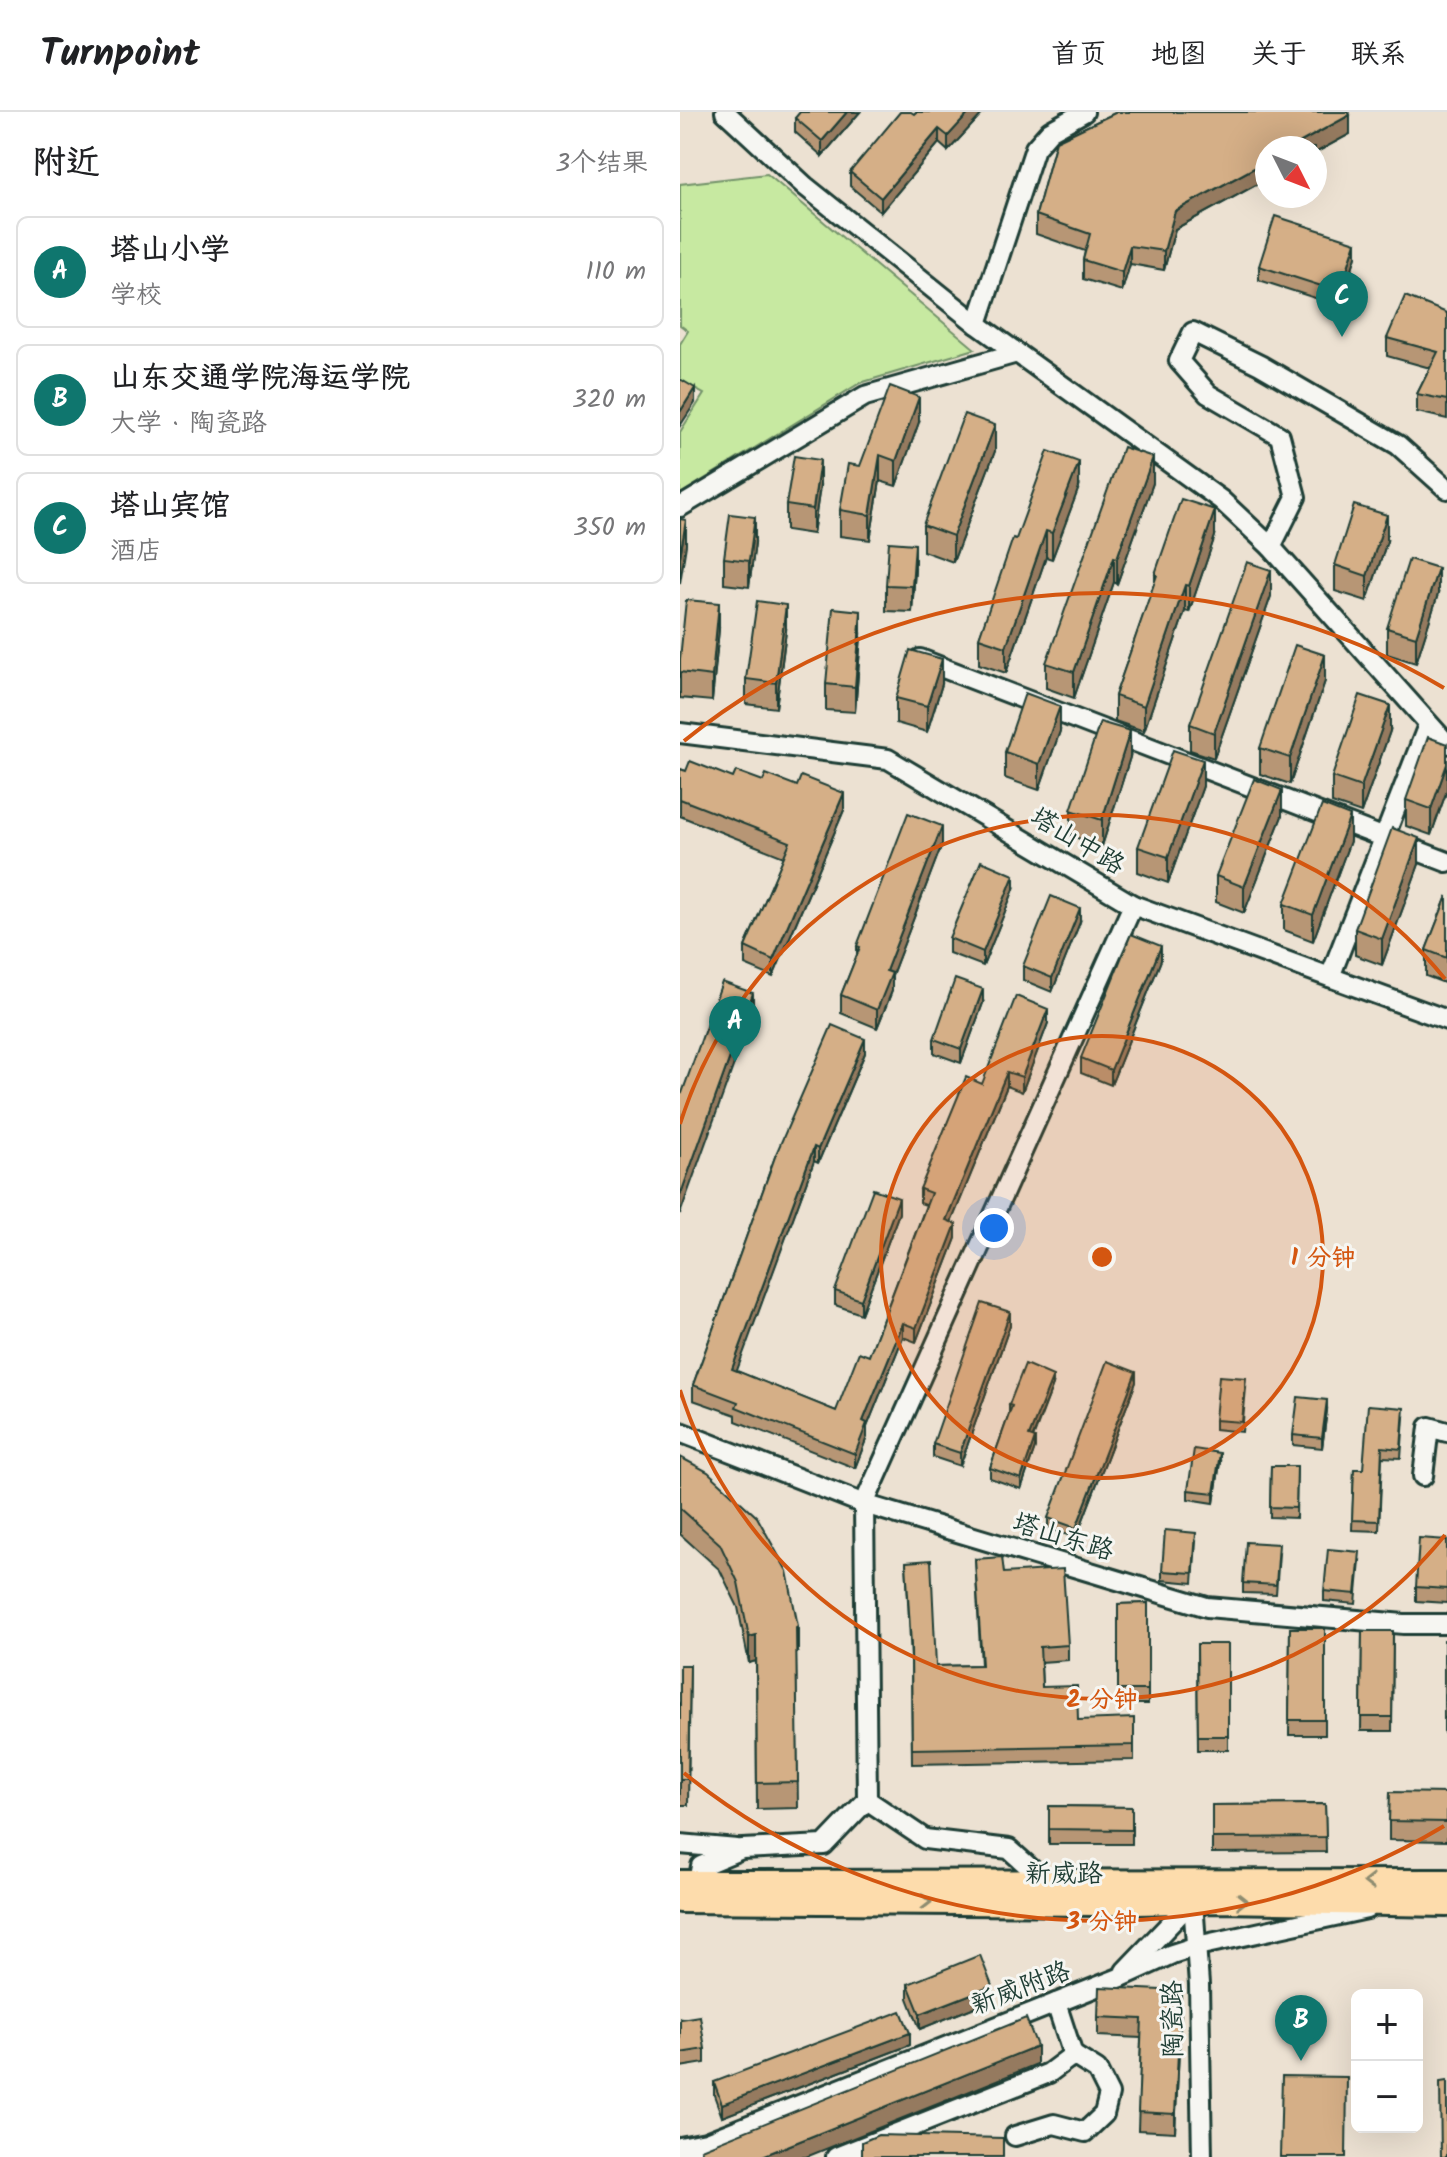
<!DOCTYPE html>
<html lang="zh">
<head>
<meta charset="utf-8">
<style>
	body { margin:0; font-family:Kalam,"LXGW WenKai TC",sans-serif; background:#f2f2f2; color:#202124 }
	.controls { position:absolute; right:24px; bottom:24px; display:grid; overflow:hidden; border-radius:12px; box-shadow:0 8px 32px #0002 }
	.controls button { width:72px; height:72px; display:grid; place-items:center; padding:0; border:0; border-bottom:2px solid #e0e0e0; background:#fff; color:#202124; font:40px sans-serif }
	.compass { position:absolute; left:575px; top:24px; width:72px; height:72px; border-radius:50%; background:#fff; box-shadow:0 8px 32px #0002; rotate:132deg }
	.you { position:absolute; left:314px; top:1116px; width:28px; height:28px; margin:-20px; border:6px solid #fff; border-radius:50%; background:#1a73e8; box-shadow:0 0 0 12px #1a73e833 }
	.badge { display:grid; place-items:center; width:52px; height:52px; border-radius:50%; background:#0f766e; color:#fff; font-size:26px; font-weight:700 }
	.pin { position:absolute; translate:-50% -66px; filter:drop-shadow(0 2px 4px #0008) }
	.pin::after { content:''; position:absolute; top:42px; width:28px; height:24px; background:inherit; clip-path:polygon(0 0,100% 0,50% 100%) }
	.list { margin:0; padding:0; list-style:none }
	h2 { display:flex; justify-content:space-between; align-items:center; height:104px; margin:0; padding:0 32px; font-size:34px }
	h2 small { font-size:26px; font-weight:400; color:#757577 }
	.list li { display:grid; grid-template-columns:52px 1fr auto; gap:24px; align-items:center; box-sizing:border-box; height:112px; margin:0 16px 16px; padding:0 16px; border:2px solid #e0e0e0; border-radius:12px }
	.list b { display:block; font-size:30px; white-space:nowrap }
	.list p { margin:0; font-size:26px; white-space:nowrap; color:#757577 }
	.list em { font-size:26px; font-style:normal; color:#757577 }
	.map { position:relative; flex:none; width:767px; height:2045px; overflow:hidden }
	header { display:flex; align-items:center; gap:48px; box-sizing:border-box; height:112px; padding:0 40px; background:#fff; border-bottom:2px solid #e0e0e0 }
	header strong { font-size:38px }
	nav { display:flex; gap:44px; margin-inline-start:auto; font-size:28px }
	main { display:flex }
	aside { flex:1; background:#fff }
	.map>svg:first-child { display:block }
	.green { fill:#c7e9a1; stroke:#73936a; stroke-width:2 }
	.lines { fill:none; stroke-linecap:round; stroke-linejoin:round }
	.minor-casing { stroke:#1f3d34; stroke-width:24 }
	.major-casing { stroke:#1f3d34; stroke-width:30 }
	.minor { stroke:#f6f6f2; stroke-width:18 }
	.major { stroke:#fddcac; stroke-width:24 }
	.wall { fill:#b79674; stroke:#1f3d34; stroke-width:2 }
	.shaded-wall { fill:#957a5e; stroke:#1f3d34; stroke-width:2 }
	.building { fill:#d5af87; stroke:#1f3d34; stroke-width:2 }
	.oneway { stroke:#8e8c70 }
	.ring { fill:none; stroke:#d45610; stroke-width:4 }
	.labels { text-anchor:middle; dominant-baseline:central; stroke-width:6; stroke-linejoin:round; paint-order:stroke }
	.street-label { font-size:26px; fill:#1f3d34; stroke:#f6f6f2 }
	.centre { fill:#d45610; stroke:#f6f6f2; stroke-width:4 }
	.ring-label { font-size:24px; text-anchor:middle; font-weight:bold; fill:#d45610; stroke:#f6f6f2; stroke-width:6; stroke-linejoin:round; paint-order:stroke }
</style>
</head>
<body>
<header>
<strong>Turnpoint</strong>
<nav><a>首页</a><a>地图</a><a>关于</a><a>联系</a></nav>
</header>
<main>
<aside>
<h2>附近<small>3个结果</small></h2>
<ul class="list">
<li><span class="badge">A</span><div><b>塔山小学</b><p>学校</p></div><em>110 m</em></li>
<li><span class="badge">B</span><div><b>山东交通学院海运学院</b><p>大学 · 陶瓷路</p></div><em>320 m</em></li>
<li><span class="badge">C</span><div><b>塔山宾馆</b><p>酒店</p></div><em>350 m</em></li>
</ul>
</aside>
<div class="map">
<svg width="767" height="2045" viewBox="0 0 767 2045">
	<rect width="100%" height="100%" fill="#ece1d2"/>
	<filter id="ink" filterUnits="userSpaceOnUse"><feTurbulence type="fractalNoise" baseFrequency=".0125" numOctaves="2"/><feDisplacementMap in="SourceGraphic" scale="16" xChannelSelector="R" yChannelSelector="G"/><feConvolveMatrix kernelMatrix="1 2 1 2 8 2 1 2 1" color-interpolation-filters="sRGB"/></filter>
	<g filter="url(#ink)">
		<path class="green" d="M87 62 295 237 180 271 0 382V320L24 282 0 269V232L8 219 0 213V72Z"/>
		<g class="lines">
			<defs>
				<g id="minor">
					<path d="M45 0 125 74 297 212 541 388 591 435 767 632"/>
					<path d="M297 212 355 36 370 19 404 0"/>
					<path d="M0 395 185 284 337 241"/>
					<path d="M591 435 616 385 600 324 528 282 499 249 513 220 580 253 718 333 767 377"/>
					<path d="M240 547 767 750"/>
					<path d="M0 621 208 647 453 793 767 908"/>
					<path d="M650 865 748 613"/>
					<path d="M0 1320 184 1392 527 1495 724 1512H767"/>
					<path d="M743 1364 749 1315 767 1320"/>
					<path d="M187 1688 245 1727 329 1737 368 1772"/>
					<path d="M0 1732 57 1737"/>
					<path d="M18 1771 21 1754 62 1737 144 1733 187 1688 184 1392 453 793"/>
					<path d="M512 1776 519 1873 522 2045"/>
					<path d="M445 1859 512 1789"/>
					<path d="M335 2024 374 2012 405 2020 424 2002 429 1982 417 1958 393 1943 376 1891"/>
					<path d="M0 2035 26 2030 439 1866 492 1842 517 1834 687 1797"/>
					<path d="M156 2045 369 1961 393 1943"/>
				</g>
				<g id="major">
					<path d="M0 1771 767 1770"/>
					<path d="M0 1788 417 1791 539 1788 767 1792"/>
				</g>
			</defs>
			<use href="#minor" class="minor-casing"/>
			<use href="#major" class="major-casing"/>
			<use href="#minor" class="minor"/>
			<use href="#major" class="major"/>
		</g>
		<g class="wall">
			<path d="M180 0 142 44 115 20V6Z"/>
			<path d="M236 0H304L268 39 259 31 201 100 170 74V60Z"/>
			<path d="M437 0H668L670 3V22L635 41V36H587V67L495 117 484 158 450 152 442 179 403 167V148L405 139 356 122V103L376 29Z"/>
			<path d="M676 144 660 194 579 168V154Z"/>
			<path d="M767 201V307L737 300V282L750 256 707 244V226Z"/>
			<path d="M239 310 216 374 200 369 190 428 160 424V398L180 354Z"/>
			<path d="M315 339 273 450 243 439V413Z"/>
			<path d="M473 371 437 472 434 470 394 586 366 576V551Z"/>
			<path d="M140 374 133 422 106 418V393Z"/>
			<path d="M399 375 372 447 366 445 326 561 299 552V526L336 427Z"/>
			<path d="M535 424 509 500 505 499 464 619 435 609V584L475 470V462Z"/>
			<path d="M707 429 687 489 655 479V453Z"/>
			<path d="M75 431 69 475 44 472V446Z"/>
			<path d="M235 457 232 500 206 499V473Z"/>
			<path d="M758 482 736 551 707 542V516Z"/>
			<path d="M591 484 534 646 510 638V612Z"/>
			<path d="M39 517 32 589 0 586V547Z"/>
			<path d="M106 519 96 596 66 592V567Z"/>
			<path d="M181 524 175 600 146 598V572Z"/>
			<path d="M645 569 610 672 580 662V636Z"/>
			<path d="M262 572 247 620 216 611V586Z"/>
			<path d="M380 619 359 678 325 666V640Z"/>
			<path d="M710 619 681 701 652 691V665Z"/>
			<path d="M767 632V678L751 723 726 714V688Z"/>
			<path d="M450 645 422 734 391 724V698Z"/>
			<path d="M0 657 6 659 53 666 117 674 164 698 93 865 65 853V835L104 745 0 704Z"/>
			<path d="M523 674 488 771 458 760V735Z"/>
			<path d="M602 704 564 801 536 790V764Z"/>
			<path d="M670 729 633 829 604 818V792Z"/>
			<path d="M262 732 212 863V879L197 916 161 901V883L177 843V834Z"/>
			<path d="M739 752 702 853 675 843V817Z"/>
			<path d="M334 777 303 854 269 841V826Z"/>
			<path d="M767 784V872L746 864V838Z"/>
			<path d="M400 810 372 880 343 868V854Z"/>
			<path d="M481 848 431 973 401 961V946Z"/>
			<path d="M303 891 281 951 254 941V927Z"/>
			<path d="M368 911 342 980 327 974 271 1110 276 1126 236 1230 223 1225 187 1315V1325L175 1356 56 1309V1303L13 1288V1273L96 1042 185 941 138 1051 134 1049 56 1259 156 1299 189 1244 246 1093 240 1091V1077L302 972Z"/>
			<path d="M219 1101 181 1202 155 1193V1179Z"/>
			<path d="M330 1213 280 1354 253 1345V1332Z"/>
			<path d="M456 1270 396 1426 368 1416V1406Z"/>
			<path d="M373 1273 353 1326 355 1336 341 1377 310 1366V1356L329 1302V1293Z"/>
			<path d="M566 1276 562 1320 535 1317V1308Z"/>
			<path d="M647 1298 642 1336 613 1333V1323Z"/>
			<path d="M724 1306 721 1346 702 1345 699 1419 672 1418 674 1357H683Z"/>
			<path d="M0 1345 118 1540H116L118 1696 77 1697 76 1549 69 1551 58 1495 40 1458 0 1422Z"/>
			<path d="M540 1350 534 1391 508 1387V1378Z"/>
			<path d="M591 1354H617L616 1406 590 1405Z"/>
			<path d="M767 1428V1491L736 1489V1475Z"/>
			<path d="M516 1430 513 1471 482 1468V1459Z"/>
			<path d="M599 1441 596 1482 563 1481V1471Z"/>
			<path d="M295 1447 324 1461 388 1533V1548L361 1550 362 1575 398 1608 454 1633V1648L232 1652 231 1548 226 1450 256 1554 301 1553Z"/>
			<path d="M680 1449 676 1492 644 1489V1479Z"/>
			<path d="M468 1491V1592H438V1492Z"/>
			<path d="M610 1516H645V1623H609Z"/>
			<path d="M682 1519H713L712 1619H681Z"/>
			<rect x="764" y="1528" width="3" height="93"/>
			<path d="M517 1532H548V1638H518Z"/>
			<path d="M0 1553H10L8 1693H0Z"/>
			<path d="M767 1681V1729L709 1728V1709Z"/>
			<path d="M645 1692 646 1740 532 1741V1693Z"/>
			<path d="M369 1694 452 1695V1732H369Z"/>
			<path d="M228 1872 312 1888 240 1917 228 1886Z"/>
			<path d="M501 1897 495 2020 458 2018 461 1926 418 1924V1905Z"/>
			<path d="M0 1907 25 1937V1951L0 1955Z"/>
			<path d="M230 1933 42 2005 34 1983V1970Z"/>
		</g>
		<g class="shaded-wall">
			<path d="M167 0H180L142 44V29Z"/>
			<path d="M290 0H304L268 39V24Z"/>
			<path d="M670 3V22L635 41V36H610Z"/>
			<path d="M259 17V31L201 100V86Z"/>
			<path d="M587 49V67L495 117 484 158V139L495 99Z"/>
			<path d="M676 130V144L660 194V180Z"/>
			<path d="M450 134V152L442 179V160Z"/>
			<path d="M15 276V291L0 314V300Z"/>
			<path d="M239 285V310L216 374V349Z"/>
			<path d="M315 313V339L273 450V424Z"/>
			<path d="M200 343V369L190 428V403Z"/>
			<path d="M473 345V371L437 472V446Z"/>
			<path d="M140 348V374L133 422V397Z"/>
			<path d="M399 350V375L372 447V421Z"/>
			<path d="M535 398V424L509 500V474Z"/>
			<path d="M707 403V429L687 489V464Z"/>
			<path d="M75 405V431L69 475V449Z"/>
			<path d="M6 408V433L0 471V445Z"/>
			<path d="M366 419V445L326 561V535Z"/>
			<path d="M235 432V457L232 500V474Z"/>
			<path d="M434 445V470L394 586V560Z"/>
			<path d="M758 456V482L736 551V525Z"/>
			<path d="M591 458V484L534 646V621Z"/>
			<path d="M505 473V499L464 619V594Z"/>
			<path d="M39 491V517L32 589V564Z"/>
			<path d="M106 493V519L96 596V571Z"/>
			<path d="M181 499V524L175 600V575Z"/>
			<path d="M645 543V569L610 672V646Z"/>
			<path d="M262 547V572L247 620V594Z"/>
			<path d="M710 593V619L681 701V675Z"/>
			<path d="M380 594V619L359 678V652Z"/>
			<path d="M450 619V645L422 734V708Z"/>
			<path d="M523 648V674L488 771V745Z"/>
			<path d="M767 652V678L751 723V697Z"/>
			<path d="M602 678V704L564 801V775Z"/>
			<path d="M164 681V698L93 865V848Z"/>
			<path d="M670 704V729L633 829V803Z"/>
			<path d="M262 714V732L212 863V879L197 916V898L206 859Z"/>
			<path d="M739 726V752L702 853V827Z"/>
			<path d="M334 763V777L303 854V840Z"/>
			<path d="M400 796V810L372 880V866Z"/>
			<path d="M481 834V848L431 973V958Z"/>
			<path d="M303 877V891L281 951V937Z"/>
			<path d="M73 881V899L0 1102V1084Z"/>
			<path d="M368 897V911L342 980V965Z"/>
			<path d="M185 927V941L138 1051V1037Z"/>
			<path d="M327 960V974L266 1123V1108Z"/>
			<path d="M134 1035V1049L52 1272V1257Z"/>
			<path d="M219 1086V1101L181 1202V1188Z"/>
			<path d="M276 1112V1126L236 1230V1216Z"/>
			<path d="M330 1200V1213L280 1354V1341Z"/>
			<path d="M223 1211V1225L187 1315V1325L175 1356V1342L183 1309Z"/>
			<path d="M456 1260V1270L396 1426V1416Z"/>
			<path d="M373 1264V1273L349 1334V1324Z"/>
			<path d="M647 1288V1298L642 1336V1326Z"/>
			<path d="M355 1326V1336L341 1377V1367Z"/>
			<path d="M540 1341V1350L534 1391V1381Z"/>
			<path d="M118 1514V1540H116V1515Z"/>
			<path d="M76 1523V1549L69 1551V1525Z"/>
			<path d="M312 1874V1888L240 1917V1902Z"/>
			<path d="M501 1879V1897L495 2020V2002Z"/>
			<path d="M230 1921V1933L42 2005V1992Z"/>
			<path d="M357 1934V1952L126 2045H80Z"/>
		</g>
		<g class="building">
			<path d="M120 0H167L142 29 115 6Z"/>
			<path d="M220 0H231L234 2 236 0H290L268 24 259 17 201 86 170 60Z"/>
			<path d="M437 0H668L670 3 610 36H587V49L495 99 484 139 450 134 442 160 403 148 410 122 356 103 376 29Z"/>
			<path d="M595 104 676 130 660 180 579 154Z"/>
			<path d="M725 184 767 201V288L737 282 758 240 707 226Z"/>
			<path d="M0 267 15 276 0 300Z"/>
			<path d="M210 274 239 285 216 349 200 343 190 403 160 398 168 352 180 354Z"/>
			<path d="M284 302 315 313 273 424 243 413Z"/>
			<path d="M443 335 473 345 437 446 434 445 394 560 366 551Z"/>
			<path d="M368 339 399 350 372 421 366 419 326 535 299 526 333 426 336 427Z"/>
			<path d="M114 344 140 348 133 397 106 393Z"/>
			<path d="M501 387 535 398 509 474 505 473 464 594 435 584 477 463 475 462Z"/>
			<path d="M674 393 707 403 687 464 655 453Z"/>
			<path d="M50 402 75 405 69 449 44 446Z"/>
			<path d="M0 407 6 408 0 445Z"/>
			<path d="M209 430 235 432 232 474 206 473Z"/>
			<path d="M729 447 758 456 736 525 707 516Z"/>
			<path d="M567 450 591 458 534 621 510 612Z"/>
			<path d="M6 488 39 491 32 564 0 560V547Z"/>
			<path d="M77 489 106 493 96 571 66 567Z"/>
			<path d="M153 496 181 499 175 575 146 572Z"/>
			<path d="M615 533 645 543 610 646 580 636Z"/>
			<path d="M230 538 262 547 247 594 216 586Z"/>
			<path d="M345 581 380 594 359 652 325 640Z"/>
			<path d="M680 583 710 593 681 675 652 665Z"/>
			<path d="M420 610 450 619 422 708 391 698Z"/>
			<path d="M748 625 767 632V652L751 697 726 688Z"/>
			<path d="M493 638 523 648 488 745 458 735Z"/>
			<path d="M10 649 53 666 56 659 83 669 86 662 117 674 121 664 164 681 93 848 65 835 110 730 0 687V657L6 659Z"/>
			<path d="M574 667 602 678 564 775 536 764Z"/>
			<path d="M642 693 670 704 633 803 604 792Z"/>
			<path d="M228 701 262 714 206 859 212 861 197 898 161 883 180 835 177 834Z"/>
			<path d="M712 716 739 726 702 827 675 817Z"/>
			<path d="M301 749 334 763 303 840 269 826Z"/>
			<path d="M371 784 400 796 372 866 343 854Z"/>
			<path d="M767 784V846L746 838Z"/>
			<path d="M451 822 481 834 431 958 401 946Z"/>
			<path d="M275 867 303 877 281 937 254 927Z"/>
			<path d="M42 870 73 881 0 1084V980L2 981Z"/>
			<path d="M336 884 368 897 342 965 327 960 266 1108 276 1112 236 1216 223 1211 183 1309 187 1311 175 1342 56 1295 58 1290 13 1273 96 1042 152 913 185 927 138 1037 134 1035 52 1257 156 1299 179 1240 189 1244 251 1081 240 1077 286 965 302 972Z"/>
			<path d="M193 1077 219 1086 181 1188 155 1179Z"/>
			<path d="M302 1191 330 1200 280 1341 253 1332Z"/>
			<path d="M427 1249 456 1260 396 1416 368 1406Z"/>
			<path d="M345 1252 373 1264 349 1324 355 1326 341 1367 310 1356 332 1294 329 1293Z"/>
			<path d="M539 1264 566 1266 562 1310 535 1308Z"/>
			<path d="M618 1285 647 1288 642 1326 613 1323Z"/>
			<path d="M688 1293 724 1296 721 1337 702 1335 699 1409 672 1408 674 1357H683Z"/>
			<path d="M514 1337 540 1341 534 1381 508 1378Z"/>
			<path d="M0 1345 28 1360 77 1405 107 1459 118 1514 116 1515 118 1670 77 1671 76 1523 69 1525 58 1470 40 1432 0 1396Z"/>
			<path d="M591 1354H617L616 1396 590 1395Z"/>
			<path d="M485 1418 516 1421 513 1461 482 1459Z"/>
			<path d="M739 1426 767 1428V1477L736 1475Z"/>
			<path d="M566 1430 599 1432 596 1473 563 1471Z"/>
			<path d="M648 1437 680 1440 676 1482 644 1479Z"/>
			<path d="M322 1445 324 1461 383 1457 388 1533 360 1535 362 1575 397 1574 398 1608 454 1606V1633L232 1637 231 1533 226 1450 251 1448 256 1554 302 1553 295 1447Z"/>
			<path d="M468 1491V1578H438V1492Z"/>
			<path d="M610 1516H645V1608H609Z"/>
			<path d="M682 1519H713L712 1605H681Z"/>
			<rect x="764" y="1528" width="3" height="78"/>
			<path d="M517 1532H548V1624H518Z"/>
			<path d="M0 1553H10L8 1667H0Z"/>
			<path d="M710 1680 767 1681V1710L709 1709Z"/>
			<path d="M645 1692 646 1725 532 1726V1693Z"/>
			<path d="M369 1694 452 1695V1718L369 1717Z"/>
			<path d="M300 1843 312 1874 240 1902 228 1872Z"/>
			<path d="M419 1875 501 1879 495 2002 458 2000 462 1907 418 1905Z"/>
			<path d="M221 1899 230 1921 42 1992 34 1970Z"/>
			<path d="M20 1904 25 1937 0 1941V1907Z"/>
			<path d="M346 1906 357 1934 80 2045H24L21 2037Z"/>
			<path d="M602 1964 667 1965 666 2045H600Z"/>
			<path d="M767 1969V2045H761L760 1970Z"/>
			<path d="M198 2023 323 2026V2045H182V2030Z"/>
		</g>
		<defs><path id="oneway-chevron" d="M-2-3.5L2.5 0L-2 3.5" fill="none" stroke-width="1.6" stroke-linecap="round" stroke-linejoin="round" transform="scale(2)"/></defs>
		<g class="oneway">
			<use href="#oneway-chevron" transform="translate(689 1770) rotate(-180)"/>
			<use href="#oneway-chevron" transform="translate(562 1789) rotate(1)"/>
			<use href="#oneway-chevron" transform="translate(246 1790)"/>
		</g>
	</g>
	<circle cx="422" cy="1145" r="221" fill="#d45610" fill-opacity=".12"/>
	<g class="ring">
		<circle cx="422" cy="1145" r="221"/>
		<path d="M765 1423A442 442 0 0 1 0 1278M0 1012A442 442 0 0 1 765 867"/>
		<path d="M764 1714A664 664 0 0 1 4 1661M4 629A664 664 0 0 1 764 576"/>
	</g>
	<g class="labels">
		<g class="street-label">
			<text transform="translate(397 730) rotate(31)">塔山中路</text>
			<text transform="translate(383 1426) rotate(17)">塔山东路</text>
			<text x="384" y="1763">新威路</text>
			<text transform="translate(341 1877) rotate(-21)">新威附路</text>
			<text transform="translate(494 1907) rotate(-91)">陶瓷路</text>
		</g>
	</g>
	<circle cx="422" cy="1145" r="12" class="centre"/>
	<g class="ring-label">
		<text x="643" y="1153">1 分钟</text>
		<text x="422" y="1595">2 分钟</text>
		<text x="422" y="1817">3 分钟</text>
	</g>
</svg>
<div class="controls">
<button>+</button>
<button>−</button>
</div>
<svg class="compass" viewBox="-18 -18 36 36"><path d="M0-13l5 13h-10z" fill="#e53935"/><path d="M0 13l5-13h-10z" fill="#757577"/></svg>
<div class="you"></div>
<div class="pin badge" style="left:55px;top:950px">A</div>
<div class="pin badge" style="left:621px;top:1949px">B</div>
<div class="pin badge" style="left:662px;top:225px">C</div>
</div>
</main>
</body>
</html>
